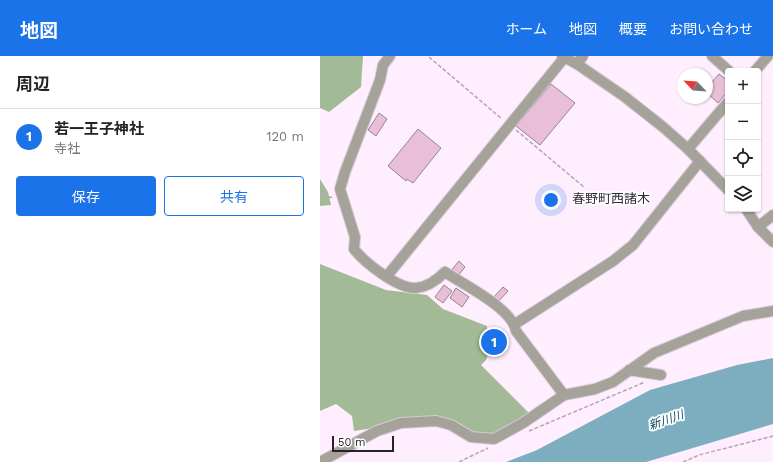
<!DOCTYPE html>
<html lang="ja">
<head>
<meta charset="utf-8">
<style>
	body { margin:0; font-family:"Work Sans","Noto Sans JP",sans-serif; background:#f2f2f2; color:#222 }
	.controls { position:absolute; right:12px; top:12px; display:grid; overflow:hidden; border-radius:4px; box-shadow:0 1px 3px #0004 }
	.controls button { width:36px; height:36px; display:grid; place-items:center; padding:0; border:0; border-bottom:1px solid #e0e0e0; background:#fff; color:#222; font:20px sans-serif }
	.compass { position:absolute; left:357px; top:12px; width:36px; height:36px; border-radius:50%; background:#fff; box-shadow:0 1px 3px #0004; rotate:295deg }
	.scale { position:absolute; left:12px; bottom:10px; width:62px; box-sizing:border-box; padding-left:4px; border:2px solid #282228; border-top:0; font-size:11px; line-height:14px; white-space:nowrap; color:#282228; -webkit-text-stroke:3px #fff; paint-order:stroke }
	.you { position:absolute; left:231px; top:144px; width:14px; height:14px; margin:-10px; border:3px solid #fff; border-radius:50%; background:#1a73e8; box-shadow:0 0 0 6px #1a73e833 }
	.badge { display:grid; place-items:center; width:26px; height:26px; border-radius:50%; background:#1a73e8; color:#fff; font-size:13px; font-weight:700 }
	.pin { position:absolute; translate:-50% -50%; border:2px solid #fff; box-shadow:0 1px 4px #0006 }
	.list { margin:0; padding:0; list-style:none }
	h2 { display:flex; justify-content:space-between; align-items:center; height:52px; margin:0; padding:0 16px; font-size:17px }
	h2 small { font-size:13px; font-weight:400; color:#767676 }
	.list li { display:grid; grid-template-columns:26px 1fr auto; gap:12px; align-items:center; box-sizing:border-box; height:56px; padding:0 16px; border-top:1px solid #e0e0e0 }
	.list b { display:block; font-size:15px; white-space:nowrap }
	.list p { margin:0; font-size:13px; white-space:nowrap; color:#767676 }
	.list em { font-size:13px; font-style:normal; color:#767676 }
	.actions { display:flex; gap:8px; padding:12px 16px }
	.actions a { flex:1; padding:9px 0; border:1px solid #1a73e8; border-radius:4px; text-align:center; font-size:14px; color:#1a73e8 }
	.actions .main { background:#1a73e8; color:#fff }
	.icon { flex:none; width:22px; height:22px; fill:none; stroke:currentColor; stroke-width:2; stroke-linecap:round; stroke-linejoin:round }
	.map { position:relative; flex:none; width:453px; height:406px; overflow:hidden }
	header { display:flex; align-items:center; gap:24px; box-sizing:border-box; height:56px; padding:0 20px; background:#1a73e8; color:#fff }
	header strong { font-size:19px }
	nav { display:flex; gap:22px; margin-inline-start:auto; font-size:14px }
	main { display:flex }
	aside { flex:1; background:#fff }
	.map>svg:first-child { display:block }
	.forest { fill:#a2bb96 }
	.water { fill:#7caec0 }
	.building { fill:#e9bed7; stroke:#96848e }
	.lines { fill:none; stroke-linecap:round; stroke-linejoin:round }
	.minor-casing { stroke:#d7c9d7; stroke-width:12 }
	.path { stroke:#b2a6b2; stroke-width:1.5; stroke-dasharray:4 2; stroke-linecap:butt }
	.minor { stroke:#a5a29a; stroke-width:10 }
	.labels { text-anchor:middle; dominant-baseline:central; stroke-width:3.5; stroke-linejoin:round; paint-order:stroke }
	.water-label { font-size:12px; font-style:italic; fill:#0b5265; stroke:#fff }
	.quarter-label { font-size:13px; fill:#352a35; stroke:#fff }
</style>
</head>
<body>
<header>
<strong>地図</strong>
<nav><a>ホーム</a><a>地図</a><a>概要</a><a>お問い合わせ</a></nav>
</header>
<main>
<aside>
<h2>周辺<small></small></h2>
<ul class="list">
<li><span class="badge">1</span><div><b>若一王子神社</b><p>寺社</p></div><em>120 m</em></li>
</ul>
<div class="actions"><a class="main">保存</a><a>共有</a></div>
</aside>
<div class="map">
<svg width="453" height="406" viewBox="0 0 453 406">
	<rect width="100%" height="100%" fill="#feeefe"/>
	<g class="forest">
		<path d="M0 0H43L41 31 9 56 0 52Z"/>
		<path d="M0 123 8 136 11 149 0 150Z"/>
		<path d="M0 208 66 234 107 239 123 253 167 270V286L171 290 166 304 161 309 210 358 174 381 151 379 105 364 34 375 32 360 16 348 0 355Z"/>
	</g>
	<path class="water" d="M453 302V368L326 406H186L217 394 330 334 417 309Z"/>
	<g class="building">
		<path d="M399 18 408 25V35L398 47 387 37V32Z"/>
		<path d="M231 28 255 47 220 89 196 70Z"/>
		<path d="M59 57 67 63 56 80 48 74Z"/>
		<path d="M98 73 121 92 93 127 87 123 86 125 68 110Z"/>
		<path d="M139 205 145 211 137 221 130 216Z"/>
		<path d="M124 229 132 235 123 247 115 241Z"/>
		<path d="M183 231 188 235 177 247 172 243Z"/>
		<path d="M136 232 149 241 142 251 130 242Z"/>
	</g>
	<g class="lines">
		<defs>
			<g id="minor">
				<path d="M70 0 63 9 60 24 25 116 20 133 35 181 34 193C45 207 78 233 96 232 108 231 117 224 125 216 144 229 192 252 196 275L244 339"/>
				<path d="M242 0 257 8 305 41 343 71 368 93 408 134"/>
				<path d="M392 0 409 15"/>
				<path d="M257 8 263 0"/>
				<path d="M435 15 448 0"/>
				<path d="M368 93 408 46"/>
				<path d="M426 153 438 171 453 186"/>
				<path d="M438 171 453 159"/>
				<path d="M67 220 244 2"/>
				<path d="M195 268 293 205 313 189 380 105"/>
				<path d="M309 314 341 319"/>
				<path d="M0 406 57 375 81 367 116 365 131 369 151 381 174 383 203 367 244 339 275 333 293 326 334 297 423 260 453 255"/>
			</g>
		</defs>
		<use href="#minor" class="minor-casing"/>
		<g class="path">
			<path d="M109 1 182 63"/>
			<path d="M196 74 265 132"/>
			<path d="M0 135 6 142 12 141"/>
			<path d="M209 375 325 326"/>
			<path d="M139 406 168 392"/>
			<path d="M363 406 379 399 453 380"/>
		</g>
		<use href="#minor" class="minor"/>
	</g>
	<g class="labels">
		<g class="water-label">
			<text transform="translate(346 364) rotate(-19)">新川川</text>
		</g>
		<g class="quarter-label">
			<text x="291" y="142">春野町西諸木</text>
		</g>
	</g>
</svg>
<div class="controls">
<button>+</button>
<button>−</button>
<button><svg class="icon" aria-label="locate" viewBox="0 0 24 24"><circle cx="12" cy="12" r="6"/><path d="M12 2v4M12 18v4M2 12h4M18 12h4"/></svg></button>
<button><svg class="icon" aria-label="layers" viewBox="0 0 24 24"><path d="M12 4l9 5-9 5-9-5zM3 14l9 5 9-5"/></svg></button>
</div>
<svg class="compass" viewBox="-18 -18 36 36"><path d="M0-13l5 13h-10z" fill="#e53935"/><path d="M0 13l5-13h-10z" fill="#767676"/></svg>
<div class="scale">50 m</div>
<div class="you"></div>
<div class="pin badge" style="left:174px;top:286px">1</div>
</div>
</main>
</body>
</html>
